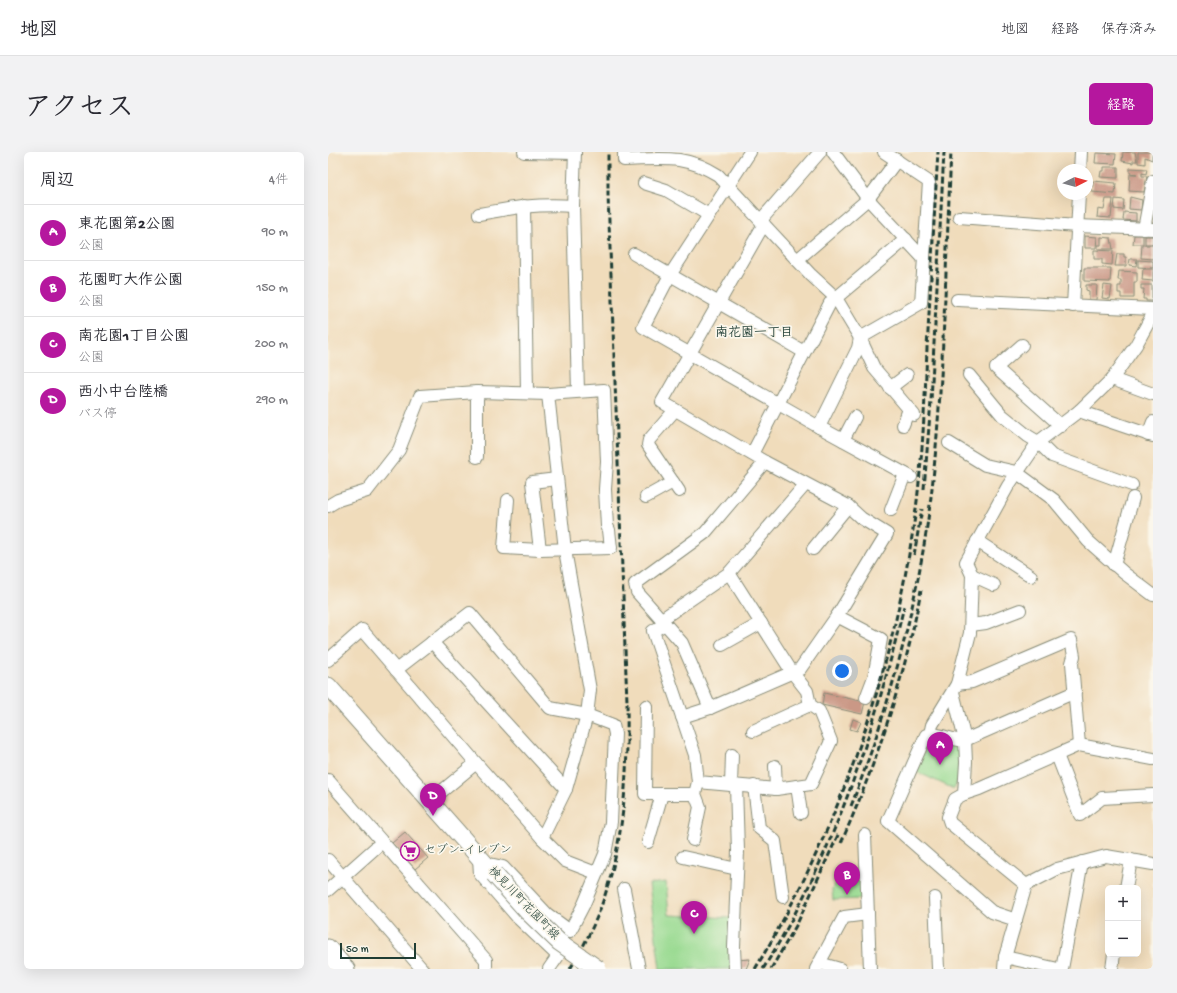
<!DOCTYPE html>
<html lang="ja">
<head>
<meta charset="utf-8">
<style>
	body { margin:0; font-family:"Gochi Hand","Klee One",sans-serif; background:#f2f2f3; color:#2b2b33 }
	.controls { position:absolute; right:12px; bottom:12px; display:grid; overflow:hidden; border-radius:6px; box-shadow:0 4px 16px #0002 }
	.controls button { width:36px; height:36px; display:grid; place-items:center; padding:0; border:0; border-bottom:1px solid #e1e1e2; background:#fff; color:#2b2b33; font:20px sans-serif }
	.compass { position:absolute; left:729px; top:12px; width:36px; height:36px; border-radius:50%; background:#fff; box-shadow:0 4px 16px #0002; rotate:84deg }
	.scale { position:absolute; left:12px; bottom:10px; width:76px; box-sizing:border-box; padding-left:4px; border:2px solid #1f3d34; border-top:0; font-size:11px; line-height:14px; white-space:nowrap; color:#1f3d34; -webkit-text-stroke:3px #fbf7ec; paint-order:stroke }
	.you { position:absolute; left:514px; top:519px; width:14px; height:14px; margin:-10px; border:3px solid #fff; border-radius:50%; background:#1a73e8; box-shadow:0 0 0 6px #1a73e833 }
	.badge { display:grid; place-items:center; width:26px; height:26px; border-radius:50%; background:#b5179e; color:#fff; font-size:13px; font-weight:700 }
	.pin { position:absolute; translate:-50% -33px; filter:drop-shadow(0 1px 2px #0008) }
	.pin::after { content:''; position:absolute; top:21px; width:14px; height:12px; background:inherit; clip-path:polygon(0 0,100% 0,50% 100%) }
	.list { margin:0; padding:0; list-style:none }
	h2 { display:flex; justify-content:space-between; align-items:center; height:52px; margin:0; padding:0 16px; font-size:17px }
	h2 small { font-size:13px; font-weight:400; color:#7c7c81 }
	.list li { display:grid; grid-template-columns:26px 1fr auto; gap:12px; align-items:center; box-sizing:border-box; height:56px; padding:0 16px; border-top:1px solid #e1e1e2 }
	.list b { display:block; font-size:15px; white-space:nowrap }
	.list p { margin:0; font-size:13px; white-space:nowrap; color:#7c7c81 }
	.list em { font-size:13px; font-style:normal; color:#7c7c81 }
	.map { position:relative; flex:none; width:825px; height:817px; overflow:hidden; border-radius:6px }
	header { display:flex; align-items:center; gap:24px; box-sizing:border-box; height:56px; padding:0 20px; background:#fff; border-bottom:1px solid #e1e1e2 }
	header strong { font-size:19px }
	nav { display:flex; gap:22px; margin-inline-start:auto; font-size:14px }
	.intro { display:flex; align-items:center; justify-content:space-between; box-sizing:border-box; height:96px; padding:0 24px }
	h1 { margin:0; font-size:28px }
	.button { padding:10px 18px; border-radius:6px; background:#b5179e; color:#fff; font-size:14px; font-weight:700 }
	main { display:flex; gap:24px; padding:0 24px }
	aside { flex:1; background:#fff; border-radius:6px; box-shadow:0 4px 16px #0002 }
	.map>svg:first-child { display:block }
	.green { fill:#99da91; stroke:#5c8c62 }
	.building { fill:#ca9886 }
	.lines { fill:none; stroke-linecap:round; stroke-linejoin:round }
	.street-casing { stroke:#888c78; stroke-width:14 }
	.secondary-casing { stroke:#888c78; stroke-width:19 }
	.street { stroke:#fff; stroke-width:12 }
	.secondary { stroke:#fff; stroke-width:17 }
	.rail { stroke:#1f3d34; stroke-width:3; stroke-dasharray:6 3; stroke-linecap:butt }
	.secondary-bridge-casing { stroke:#888c78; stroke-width:19; stroke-linecap:butt }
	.secondary-bridge { stroke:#fff; stroke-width:17 }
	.labels { text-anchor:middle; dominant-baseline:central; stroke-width:3.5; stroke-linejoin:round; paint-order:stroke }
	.poi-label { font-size:12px; fill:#1f3d34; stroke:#fbf7ec; text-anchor:start }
	.street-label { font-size:12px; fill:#1f3d34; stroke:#fbf7ec }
	.neighbourhood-label { font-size:13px; font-weight:bold; fill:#1f3d34; stroke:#fbf7ec }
</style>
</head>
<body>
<header>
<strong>地図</strong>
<nav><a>地図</a><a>経路</a><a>保存済み</a></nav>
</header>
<div class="intro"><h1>アクセス</h1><a class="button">経路</a></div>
<main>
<aside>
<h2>周辺<small>4件</small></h2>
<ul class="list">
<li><span class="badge">A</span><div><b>東花園第2公園</b><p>公園</p></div><em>90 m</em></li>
<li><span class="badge">B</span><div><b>花園町大作公園</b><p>公園</p></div><em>150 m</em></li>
<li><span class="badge">C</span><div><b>南花園1丁目公園</b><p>公園</p></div><em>200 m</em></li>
<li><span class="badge">D</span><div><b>西小中台陸橋</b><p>バス停</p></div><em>290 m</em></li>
</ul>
</aside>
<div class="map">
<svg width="825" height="817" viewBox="0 0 825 817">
	<rect width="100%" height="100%" fill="#fbf7ec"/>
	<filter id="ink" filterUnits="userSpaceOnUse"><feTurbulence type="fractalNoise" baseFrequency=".025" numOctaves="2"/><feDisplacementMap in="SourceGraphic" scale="8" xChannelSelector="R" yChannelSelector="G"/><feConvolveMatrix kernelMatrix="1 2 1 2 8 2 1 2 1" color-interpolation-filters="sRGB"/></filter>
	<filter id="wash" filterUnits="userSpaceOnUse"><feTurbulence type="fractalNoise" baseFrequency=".012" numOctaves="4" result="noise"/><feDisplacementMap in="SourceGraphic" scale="16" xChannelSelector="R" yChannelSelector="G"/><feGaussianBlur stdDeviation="0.9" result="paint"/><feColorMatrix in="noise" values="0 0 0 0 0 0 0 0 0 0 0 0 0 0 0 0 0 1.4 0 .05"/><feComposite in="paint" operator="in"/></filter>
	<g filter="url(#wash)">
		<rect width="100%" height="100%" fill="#f0dcbb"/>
		<g class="green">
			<path d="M613 585 626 591C637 612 636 616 626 637L587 619 601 588Z"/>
			<path d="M534 728V747L505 748 504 738 507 729Z"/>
			<path d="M338 730 341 763 404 766V817H332L321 732Z"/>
		</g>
		<g id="blocks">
			<g class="building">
				<path d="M795 0H807L809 9H805V11L794 9Z"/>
				<path d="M810 0H824V8L817 5V12L810 11Z"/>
				<path d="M768 1 788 2 787 12 767 11Z"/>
				<path d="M776 15H790V26L772 25 773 19H776Z"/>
				<path d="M802 16 819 17 818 22 814 21V24H819L816 40 801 39 802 22H809L802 21Z"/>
				<path d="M765 29 788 31 787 42 764 40Z"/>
				<path d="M802 45 814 48 813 58 801 57Z"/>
				<path d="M778 47H785L783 66 769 65 770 57 776 58Z"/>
				<path d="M787 47 796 48 795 58 786 57Z"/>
				<path d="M796 60 808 61V69L795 68Z"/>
				<path d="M806 83H815V92H805Z"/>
				<path d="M757 84 769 85 768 96H757Z"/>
				<rect x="817" y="84" width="8" height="8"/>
				<path d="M773 85 783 86 785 97H770V93H773Z"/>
				<path d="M814 93H825V107L813 106Z"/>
				<path d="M766 98 785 99 784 113 774 112V107H766Z"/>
				<path d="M789 102H796V105H798V114H787Z"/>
				<path d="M802 107H809L808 114 801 113Z"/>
				<path d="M810 108 825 109V116L810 115Z"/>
				<path d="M756 116H783L782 130 756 129Z"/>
				<path d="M815 117H825V129L814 128Z"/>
				<path d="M791 119 809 120V130H806V146H793V141H790V134H793V128H790Z"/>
				<path d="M758 133H769L768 148H761V139L758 138Z"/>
				<path d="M776 133 784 134 782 147 774 146Z"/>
				<path d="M813 133H824V149H818V147H815L816 137H813Z"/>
				<path d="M496 541 537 550 534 562 494 553Z"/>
				<path d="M525 567 533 570 529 579 522 577Z"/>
				<path d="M77 680 100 706 87 717 64 691Z"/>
				<path d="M422 807 418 817H410L409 808Z"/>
			</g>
		</g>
	</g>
	<g filter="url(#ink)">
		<use href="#blocks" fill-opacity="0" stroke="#888c78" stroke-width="1"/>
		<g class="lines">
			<defs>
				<g id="street">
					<path d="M196 0 247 1"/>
					<path d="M247 0 245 54 250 239"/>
					<path d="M296 0V8C334 7 356 2 390 23L483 123 508 146 532 186 546 216 586 263"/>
					<path d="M422 0 342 123 315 175 491 275 583 325"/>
					<path d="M505 0 540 47 595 106"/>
					<path d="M752 18 753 0"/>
					<path d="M316 31 338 38 381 63"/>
					<path d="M196 54 199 241"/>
					<path d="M151 62C184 56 211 51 245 54"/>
					<path d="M631 65 749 74 825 77"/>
					<path d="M433 68 492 0"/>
					<path d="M816 77 825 29"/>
					<path d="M306 102 476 200"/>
					<path d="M469 108 540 47 569 8"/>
					<path d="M629 148 825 157"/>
					<path d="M745 154 751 42"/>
					<path d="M694 193 668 216 733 274"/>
					<path d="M641 223 674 263 700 284 710 290 724 304 804 333"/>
					<path d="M784 227 825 242"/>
					<path d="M562 236 579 223"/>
					<path d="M347 258 321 288 320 293 351 339"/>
					<path d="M751 259 825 284"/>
					<path d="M575 273 581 257"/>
					<path d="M491 275 530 196 532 186 593 151 601 30 556 0"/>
					<path d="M820 283 825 270"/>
					<path d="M515 288 527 265"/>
					<path d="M621 291 657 313 688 320 726 348 760 389 796 421 825 443"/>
					<path d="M424 302 502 151 578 87"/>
					<path d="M149 305V240"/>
					<path d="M318 345 345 330"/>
					<path d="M0 354 10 348 39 339 71 298 92 244 149 240 220 242 276 238 279 310 277 337 279 374 281 378 283 396 212 398 176 396 180 348"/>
					<path d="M563 358 577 322"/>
					<path d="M649 389 703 424"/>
					<path d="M485 397 520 354"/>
					<path d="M212 398 204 330 229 327"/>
					<path d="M786 413 805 346"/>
					<path d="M644 423 666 433"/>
					<path d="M509 464 553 487 546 525 538 546"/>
					<path d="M334 467 401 421 477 333"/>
					<path d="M337 472 325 479 367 603 370 630 367 642 372 655 365 688"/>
					<path d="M643 473 658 471 692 458"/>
					<path d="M104 490 238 637"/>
					<path d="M394 493 433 471"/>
					<path d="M0 508 34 478 148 611"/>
					<path d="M68 518 142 461 222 556 259 563 285 573 287 582 283 670 277 702 256 752 242 779 219 762 175 715 157 711"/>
					<path d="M629 532 644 530 743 488 746 504 744 511 751 593"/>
					<path d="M625 540 637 588 638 610 636 642 627 647 620 665 622 671 698 733"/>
					<path d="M318 554 317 642H367"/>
					<path d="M382 556 354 491 309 440 307 432 377 381 437 310"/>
					<path d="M354 565 382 556 472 517 509 464 559 382 533 366 520 354 437 310 334 250 436 72"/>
					<path d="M425 579 482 553"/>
					<path d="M602 582C616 582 625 590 637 588L747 540"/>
					<path d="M729 603 752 663 774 646 825 643"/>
					<path d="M447 614 448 637"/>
					<path d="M0 628 158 808V817"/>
					<path d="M370 630 448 637 483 632 503 589 491 559 482 553 479 539 464 520 401 421"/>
					<path d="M403 633 404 603"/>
					<path d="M426 634 431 676 447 689 455 745"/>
					<path d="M469 634 473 661"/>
					<path d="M636 642 651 637 751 593 825 607"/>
					<path d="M102 649 148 611 214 686 237 709 268 721"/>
					<path d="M537 683 542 817"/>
					<path d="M214 686 238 637 259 563 262 538 237 398 220 242"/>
					<path d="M320 690 334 642"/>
					<path d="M355 705 409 717"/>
					<path d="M151 706 152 722 191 767 230 804 221 817"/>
					<path d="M0 708 94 817"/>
					<path d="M798 736 803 708"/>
					<path d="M296 737 311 817"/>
					<path d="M0 738 54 690"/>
					<path d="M607 746 610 817"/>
					<path d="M688 768 664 760 560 669 598 583 602 582 604 573 629 532 642 481 644 423 638 410 680 334 710 290 751 259 784 227 808 193 825 162"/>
					<path d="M677 805 730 817"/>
					<path d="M491 811 512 817"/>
					<path d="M1 817 11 808"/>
					<path d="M407 817 406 795 410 699 408 633"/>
					<path d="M488 817 516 765 540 762"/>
					<path d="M676 817 677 805 698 733 729 717 778 704 825 712"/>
					<path d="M734 817 754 710"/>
					<path d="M784 817 786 802"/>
				</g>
				<g id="secondary">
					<path d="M0 534 166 722"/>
					<path d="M0 796 18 817"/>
				</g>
			</defs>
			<use href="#street" class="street-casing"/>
			<use href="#secondary" class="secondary-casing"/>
			<use href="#street" class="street"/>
			<use href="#secondary" class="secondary"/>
			<g class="rail">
				<path d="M596 337 603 249 616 0"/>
				<path d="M586 403 594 357"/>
				<path d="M523 654C565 547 595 432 606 317 616 212 618 106 623 0"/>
				<path d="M513 691C549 610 577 525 593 438"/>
				<path d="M242 817C253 799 263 780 271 760 297 692 300 621 299 550L280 43V0"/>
				<path d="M427 817C513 675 568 514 589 349 595 298 597 247 599 196 603 131 606 65 610 0"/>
				<path d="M435 817C505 705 546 581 576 454"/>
				<path d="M443 817 469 772 511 681"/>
			</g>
			<defs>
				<path id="secondary-bridge" d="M166 722 200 760 231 790 270 817"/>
			</defs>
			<use href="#secondary-bridge" class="secondary-bridge-casing"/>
			<use href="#secondary-bridge" class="secondary-bridge"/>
		</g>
	</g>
	<defs>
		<symbol id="supermarket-ring" viewBox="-11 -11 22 22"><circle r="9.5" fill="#fbf7ec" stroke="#b5179e" stroke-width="1.5"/><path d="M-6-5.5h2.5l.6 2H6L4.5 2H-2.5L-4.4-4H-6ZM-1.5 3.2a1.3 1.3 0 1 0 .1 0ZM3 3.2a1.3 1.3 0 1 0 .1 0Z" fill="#b5179e"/></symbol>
	</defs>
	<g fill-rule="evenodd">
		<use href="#supermarket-ring" x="71" y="688" width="22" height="22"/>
	</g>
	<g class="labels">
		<g class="poi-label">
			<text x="96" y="699">セブン-イレブン</text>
		</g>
		<g class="street-label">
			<text transform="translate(195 752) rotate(46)">検見川町花園町線</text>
		</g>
		<g class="neighbourhood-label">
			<text x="426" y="181">南花園一丁目</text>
		</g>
	</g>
</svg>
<div class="controls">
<button>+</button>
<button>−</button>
</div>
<svg class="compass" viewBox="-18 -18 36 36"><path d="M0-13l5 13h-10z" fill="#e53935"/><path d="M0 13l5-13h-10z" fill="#7c7c81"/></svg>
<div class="scale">50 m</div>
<div class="you"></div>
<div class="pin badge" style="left:612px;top:613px">A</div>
<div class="pin badge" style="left:519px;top:743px">B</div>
<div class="pin badge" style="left:366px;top:782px">C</div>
<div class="pin badge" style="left:105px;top:664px">D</div>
</div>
</main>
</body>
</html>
